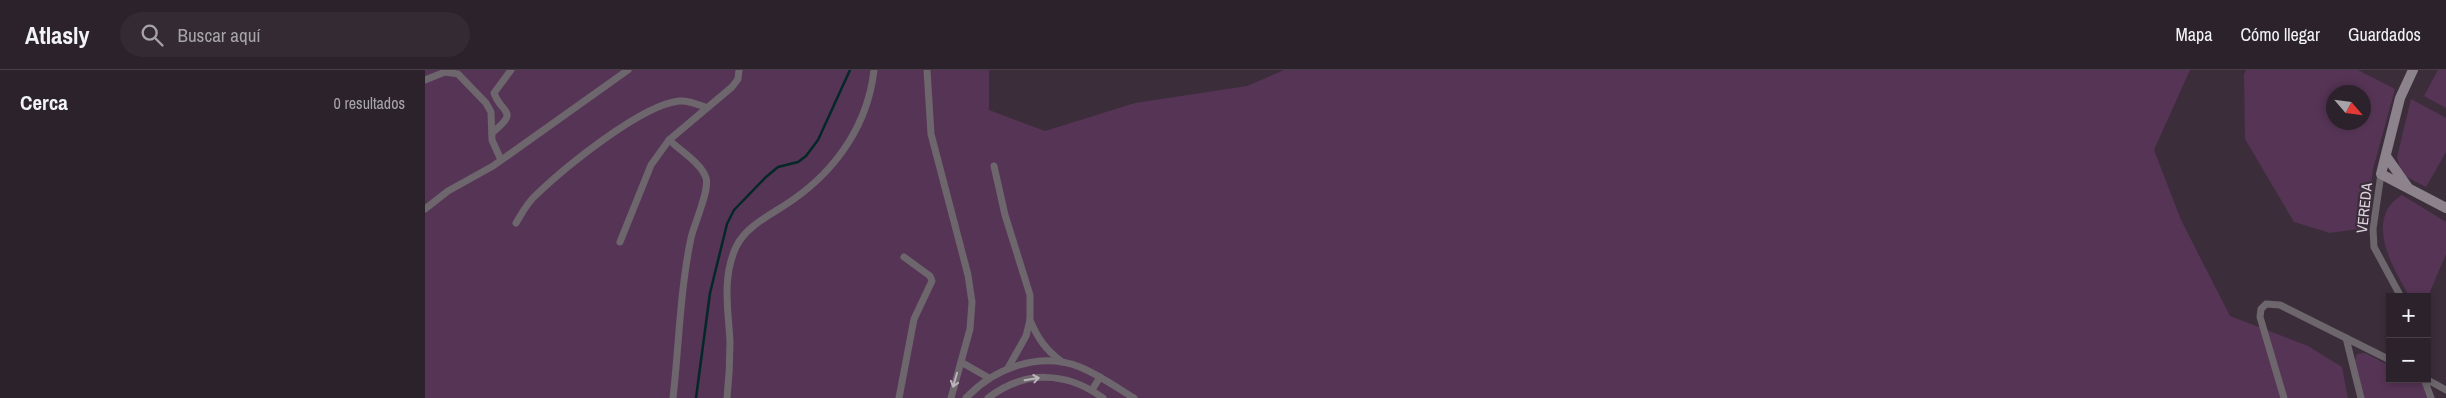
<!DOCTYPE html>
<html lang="es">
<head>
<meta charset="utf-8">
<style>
	body { margin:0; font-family:"Archivo Narrow",sans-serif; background:#342a34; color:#f1f3f6 }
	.controls { position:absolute; right:15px; bottom:15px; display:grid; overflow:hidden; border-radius:0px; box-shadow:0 2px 8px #0003 }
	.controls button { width:45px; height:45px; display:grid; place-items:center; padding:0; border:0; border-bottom:1px solid #483f48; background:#2c222c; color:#f1f3f6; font:25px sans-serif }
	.compass { position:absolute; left:1901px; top:15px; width:45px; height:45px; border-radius:50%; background:#2c222c; box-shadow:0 2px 8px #0003; rotate:118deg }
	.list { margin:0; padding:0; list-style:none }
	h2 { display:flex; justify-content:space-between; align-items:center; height:65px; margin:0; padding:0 20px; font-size:21px }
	h2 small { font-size:16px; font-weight:400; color:#a6a4a9 }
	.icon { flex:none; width:28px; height:28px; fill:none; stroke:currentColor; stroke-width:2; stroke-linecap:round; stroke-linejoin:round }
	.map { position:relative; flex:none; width:2021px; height:328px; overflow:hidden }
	header { display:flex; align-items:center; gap:30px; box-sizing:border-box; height:70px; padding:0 25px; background:#2c222c; border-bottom:1px solid #483f48 }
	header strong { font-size:24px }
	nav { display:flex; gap:28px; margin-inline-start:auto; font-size:18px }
	.search { width:350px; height:45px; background:#342a34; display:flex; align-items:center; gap:12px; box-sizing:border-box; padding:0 18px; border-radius:28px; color:#a6a4a9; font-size:19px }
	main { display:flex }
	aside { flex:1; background:#2c222c }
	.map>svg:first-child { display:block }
	.green { fill:#563455; fill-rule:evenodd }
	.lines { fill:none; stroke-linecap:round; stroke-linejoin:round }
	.stream { stroke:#042828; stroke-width:2.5 }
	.street { stroke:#6d666c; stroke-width:7 }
	.secondary { stroke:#8d838c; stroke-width:10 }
	.oneway { stroke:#bbb4bb }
	.labels { text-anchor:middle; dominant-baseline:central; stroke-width:4.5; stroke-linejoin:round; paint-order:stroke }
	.street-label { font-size:15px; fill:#ddd5dd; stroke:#3b2e3a }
</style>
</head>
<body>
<header>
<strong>Atlasly</strong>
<div class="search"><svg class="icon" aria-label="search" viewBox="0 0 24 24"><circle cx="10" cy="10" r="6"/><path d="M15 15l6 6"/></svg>Buscar aquí</div>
<nav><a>Mapa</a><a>Cómo llegar</a><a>Guardados</a></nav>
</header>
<main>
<aside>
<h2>Cerca<small>0 resultados</small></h2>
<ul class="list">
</ul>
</aside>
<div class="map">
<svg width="2021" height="328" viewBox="0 0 2021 328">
	<rect width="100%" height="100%" fill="#3b2e3a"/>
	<g class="green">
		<path d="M0 0H564V40L620 61 710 33 822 16 859 0H1765L1729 80 1756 150 1805 246 1883 276 1917 297 1923 328H0Z"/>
		<path d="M1821 0H1933L1970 19 1948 99 1940 158 1905 163 1869 152 1820 69 1819 5ZM1938 22V52H1908V22Z"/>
		<path d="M2013 0H2021V38L1999 26Z"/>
		<path d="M1986 29 2021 48V82L2001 117 1976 104 1972 87Z"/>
		<path d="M1977 125 2021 152V184L2002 229V227H1985C1968 199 1938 148 1977 125Z"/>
		<path d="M1940 283 1965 296V309H1989L1997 313 2002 328H1939L1929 293 1932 284Z"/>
	</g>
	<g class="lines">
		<path class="stream" d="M271 328 285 223 302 154 309 140 341 107 353 97 373 92 381 86 393 70 425 0"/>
		<g class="street">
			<path d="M502 0 506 64 543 205 547 232 545 259 526 328"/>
			<path d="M0 10 20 2 33 4 61 33 66 42 67 70 76 90"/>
			<path d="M67 63C95 40 77 45 69 23L86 0"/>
			<path d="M244 70C255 80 277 94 281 108 285 120 269 154 266 168 255 220 254 275 248 328"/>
			<path d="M569 96 580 145 605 225V250L601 266 583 298"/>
			<path d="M1956 104 1948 159 1949 177 1976 227"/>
			<path d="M0 139 23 121 68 96 203 0"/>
			<path d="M91 153C97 143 102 133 111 125 139 98 216 35 254 31 263 30 272 34 280 37"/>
			<path d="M195 172 226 95 244 70 307 17 313 9 314 0"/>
			<path d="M605 250C613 269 621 280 637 292"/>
			<path d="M1921 268 1936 328"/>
			<path d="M536 292 564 308"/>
			<path d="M1999 309 2006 328"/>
			<path d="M2001 309 2021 320"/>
			<path d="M667 320 675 307"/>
			<path d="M302 328C304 309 305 290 305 271 303 238 297 208 311 177 322 154 350 143 369 129 413 98 443 53 449 0"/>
			<path d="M474 328 489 249 507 211 505 206 479 187"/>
			<path d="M541 328C569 298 615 281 655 297 674 305 691 317 709 328"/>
			<path d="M563 328C600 300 641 301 678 328"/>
			<path d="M1859 328 1835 247 1836 239 1841 234 1855 235 1965 290"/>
		</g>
		<g class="secondary">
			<path d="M1988 0 1975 28 1956 104 2021 138"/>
			<path d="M1961 86 1982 116"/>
		</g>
	</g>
	<defs><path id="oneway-shaft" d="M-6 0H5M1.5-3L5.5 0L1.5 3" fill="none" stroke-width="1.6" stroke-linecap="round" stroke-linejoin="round" transform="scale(1.25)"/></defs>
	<g class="oneway">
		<use href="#oneway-shaft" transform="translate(607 309) rotate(-9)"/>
		<use href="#oneway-shaft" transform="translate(530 310) rotate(106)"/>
	</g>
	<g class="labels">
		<g class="street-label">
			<text transform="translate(1939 138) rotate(-84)">VEREDA</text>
		</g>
	</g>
</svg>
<div class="controls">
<button>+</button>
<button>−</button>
</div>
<svg class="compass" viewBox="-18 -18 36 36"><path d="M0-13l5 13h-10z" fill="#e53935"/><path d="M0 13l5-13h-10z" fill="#a6a4a9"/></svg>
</div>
</main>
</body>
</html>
